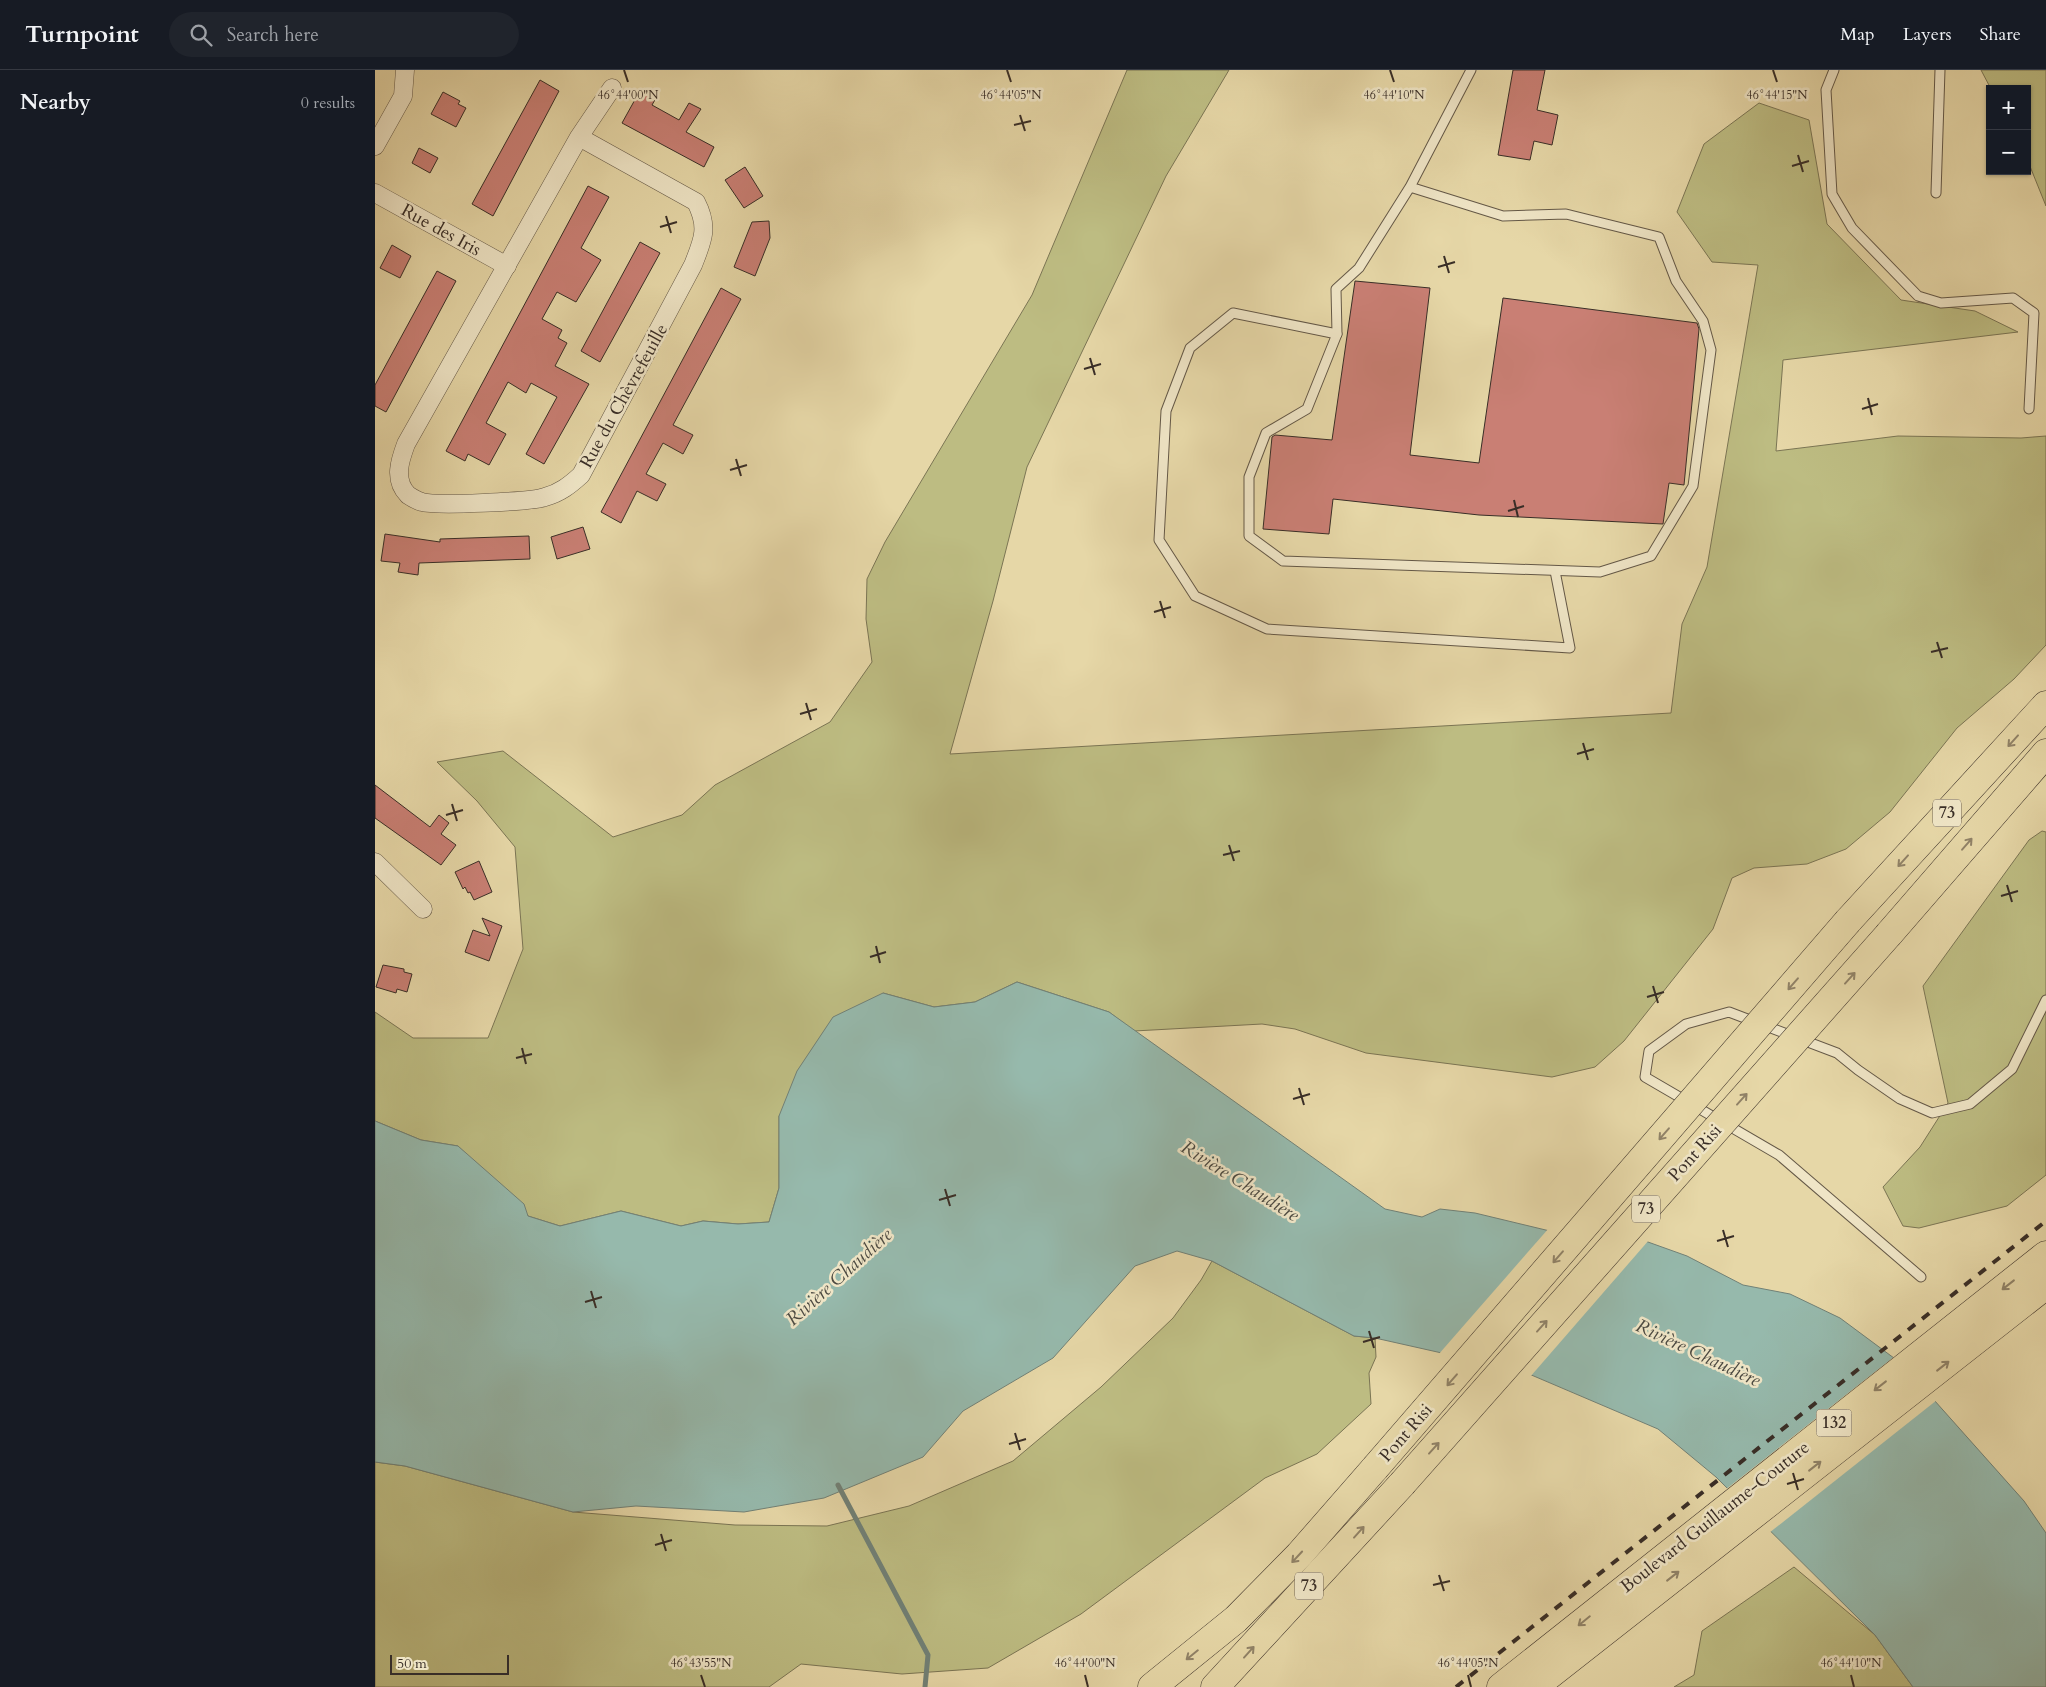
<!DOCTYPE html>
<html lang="en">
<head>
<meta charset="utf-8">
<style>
	body { margin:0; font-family:Cardo,serif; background:#20242c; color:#f1f3f6 }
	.controls { position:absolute; right:15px; top:15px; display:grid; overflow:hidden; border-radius:0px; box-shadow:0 1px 4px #0004 }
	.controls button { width:45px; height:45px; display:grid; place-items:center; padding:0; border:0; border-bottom:1px solid #363941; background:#171b24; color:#f1f3f6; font:25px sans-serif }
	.scale { position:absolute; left:15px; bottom:12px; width:119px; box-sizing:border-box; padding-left:5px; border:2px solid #392e27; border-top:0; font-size:14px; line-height:18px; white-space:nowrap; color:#392e27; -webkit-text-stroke:4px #efe5c6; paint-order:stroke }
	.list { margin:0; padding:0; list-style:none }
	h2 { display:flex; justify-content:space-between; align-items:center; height:65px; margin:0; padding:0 20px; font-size:21px }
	h2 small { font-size:16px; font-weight:400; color:#9ea1a6 }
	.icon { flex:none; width:28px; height:28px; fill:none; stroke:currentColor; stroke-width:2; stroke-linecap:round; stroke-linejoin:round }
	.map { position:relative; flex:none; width:1671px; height:1617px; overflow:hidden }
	header { display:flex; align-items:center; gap:30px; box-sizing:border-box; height:70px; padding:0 25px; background:#171b24; border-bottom:1px solid #363941 }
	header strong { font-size:24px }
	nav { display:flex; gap:28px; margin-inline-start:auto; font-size:18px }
	.search { width:350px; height:45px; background:#20242c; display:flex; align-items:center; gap:12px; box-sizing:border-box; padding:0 18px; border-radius:28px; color:#9ea1a6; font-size:19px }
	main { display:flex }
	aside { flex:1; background:#171b24 }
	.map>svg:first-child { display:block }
	.green { fill:#bdbc82; stroke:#7b7554 }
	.water { fill:#96b9ac; stroke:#718177 }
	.pier { fill:#e6d7a7 }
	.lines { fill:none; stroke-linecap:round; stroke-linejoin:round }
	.stream { stroke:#718177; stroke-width:5 }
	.building { fill:#c97f74; stroke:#392e27 }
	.lane-casing { stroke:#645847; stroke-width:11 }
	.street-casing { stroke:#645847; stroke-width:19 }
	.primary-casing { stroke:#392e27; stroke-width:29 }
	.highway-casing { stroke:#392e27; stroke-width:29 }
	.lane { stroke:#efe5c6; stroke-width:9 }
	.street { stroke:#efe5c6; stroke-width:18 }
	.primary { stroke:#e6d7a7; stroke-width:28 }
	.highway { stroke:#e6d7a7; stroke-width:28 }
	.rail { stroke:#392e27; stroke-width:4; stroke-dasharray:9 9; stroke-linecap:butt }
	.highway-bridge-casing { stroke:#392e27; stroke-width:29; stroke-linecap:butt }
	.highway-bridge { stroke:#e6d7a7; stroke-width:28 }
	.oneway { stroke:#908267 }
	.ticks { fill:none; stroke:#392e27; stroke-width:2 }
	.labels { text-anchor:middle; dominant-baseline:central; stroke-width:5; stroke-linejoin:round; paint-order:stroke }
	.shield { fill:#efe5c6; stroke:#706557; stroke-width:1 }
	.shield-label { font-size:16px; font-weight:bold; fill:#392e27 }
	.street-label { font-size:18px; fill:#392e27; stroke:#efe5c6 }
	.water-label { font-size:19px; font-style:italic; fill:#4c4a42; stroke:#efe5c6 }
	.ticks-label { font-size:12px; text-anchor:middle; fill:#392e27; stroke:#efe5c6; stroke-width:5; stroke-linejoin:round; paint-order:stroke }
</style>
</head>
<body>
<header>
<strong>Turnpoint</strong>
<div class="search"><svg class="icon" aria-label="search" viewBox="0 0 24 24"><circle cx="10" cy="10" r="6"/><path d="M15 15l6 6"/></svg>Search here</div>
<nav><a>Map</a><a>Layers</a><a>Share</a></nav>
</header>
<main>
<aside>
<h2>Nearby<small>0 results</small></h2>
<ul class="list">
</ul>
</aside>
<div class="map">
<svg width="1671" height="1617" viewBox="0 0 1671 1617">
	<rect width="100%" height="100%" fill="#e6d7a7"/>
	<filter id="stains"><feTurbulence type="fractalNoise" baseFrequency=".004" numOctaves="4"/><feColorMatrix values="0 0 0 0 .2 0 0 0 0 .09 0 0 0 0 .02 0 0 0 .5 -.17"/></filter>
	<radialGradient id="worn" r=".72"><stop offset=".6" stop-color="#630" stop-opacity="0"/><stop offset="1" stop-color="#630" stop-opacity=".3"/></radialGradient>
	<g class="green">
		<path d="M752 0H854L791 106 652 397 618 531 575 684 1296 643 1307 554 1332 497 1383 195 1337 192 1302 142 1329 74 1384 33 1434 50 1452 154 1526 230 1600 241 1643 262 1408 290 1401 381 1523 366 1646 368 1671 366V575L1639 609 1582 658 1515 742 1471 779 1432 794 1379 798 1357 808 1338 859 1249 971 1220 997 1177 1007 991 983 920 959 887 954 759 961 734 942 642 912 600 932 559 937 508 923 404 1046V1118L394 1152 363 1154 328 1151 306 1156 246 1141 185 1156 153 1146 83 1076 46 1070 0 1051V942L38 968H113L148 879 140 777 102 731 62 692 128 681 238 767 307 745 340 715 455 652 497 592 491 549 492 509 510 472 657 225Z"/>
		<path d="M1606 0H1671V136L1652 89V19H1616Z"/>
		<path d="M1667 761 1671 762V1105L1632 1136 1544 1158 1528 1156 1508 1117 1545 1077 1573 1033 1548 916 1654 770Z"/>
		<path d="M837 1191 979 1266 1000 1268 1001 1287 994 1303 996 1334 942 1384 890 1408 706 1544 613 1598 527 1604 426 1594 394 1617H0V1392L30 1396 198 1442 360 1455 452 1456 534 1436 638 1391 726 1317 798 1248 826 1210Z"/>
		<path d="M1419 1497 1500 1565 1538 1617H1299L1319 1605 1327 1561Z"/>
	</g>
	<path class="water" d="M642 912 734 942 1010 1139 1047 1147 1065 1139 1100 1143 1179 1162 1259 1167 1312 1186 1368 1215 1415 1224 1465 1248 1527 1294 1649 1431 1671 1463V1617H1538L1500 1565 1341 1407 1283 1359 1147 1301 1000 1268 979 1266 837 1191 802 1181 760 1196 678 1288 588 1341 548 1387 449 1428 369 1442 261 1436 198 1442 30 1396 0 1392V1051L46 1070 83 1076 149 1134 153 1146 185 1156 246 1141 306 1156 328 1151 363 1154 394 1152 404 1118V1046L422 1001 458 947 508 923 559 937 600 932Z"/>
	<g class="pier">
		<path d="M1174 1158H1217L1260 1164 1274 1170 1155 1307 1063 1285Z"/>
		<path d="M1520 1286 1562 1330 1394 1463 1350 1420Z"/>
	</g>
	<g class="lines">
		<path class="stream" d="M463 1415 553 1585 550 1617"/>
	</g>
	<g class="building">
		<path d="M1138 0H1170L1162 40 1183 45 1177 75 1159 71 1155 90 1123 85Z"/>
		<path d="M165 10 184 21 118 146 97 134Z"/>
		<path d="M68 22 85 31 83 34 91 38 81 57 56 44Z"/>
		<path d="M270 22 281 28 277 35 304 50 314 33 326 39 311 62 339 77 329 97 247 53 262 26 267 29Z"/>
		<path d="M44 78 63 88 55 103 37 93Z"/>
		<path d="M370 97 388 126 369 138 350 110Z"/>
		<path d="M213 116 234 127 206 178 226 190 201 232 182 222 167 249 187 260 183 268 192 273 180 296 214 314 169 394 151 384 182 327 156 313 151 323 133 312 111 353 131 364 114 395 93 384 90 391 71 381Z"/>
		<path d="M394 151 395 168 380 206 359 197 377 152Z"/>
		<path d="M265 172 285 183 225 292 206 281Z"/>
		<path d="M17 175 36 186 25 208 5 198Z"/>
		<path d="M62 201 81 211 11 342 0 336V315Z"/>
		<path d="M980 211 1055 218 1035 385 1104 393 1128 228 1322 253 1324 259 1319 312 1309 415 1294 413 1288 454 1104 445 958 429 954 464 888 459 897 367 900 365 957 370Z"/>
		<path d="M346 218 366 229 298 355 318 365 308 384 288 373 271 404 291 414 282 431 262 421 246 453 226 442Z"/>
		<path d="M208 457 215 479 182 489 176 467Z"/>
		<path d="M10 464 65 472V469L154 466 155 489 44 493 43 505 23 502 25 493 6 491Z"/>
		<path d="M0 715 55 757 64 745 74 753 66 764 81 775 66 795 0 748Z"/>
		<path d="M104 791 117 822 99 830 95 822 93 823 90 817 88 819 80 802Z"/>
		<path d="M107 848 127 856 114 891 90 882 98 860 115 866Z"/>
		<path d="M8 895 29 899V902L37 904 32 922 22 919 21 923 1 917Z"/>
	</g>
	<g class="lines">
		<defs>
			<g id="lane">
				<path d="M1459 0 1451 20 1457 124 1477 158 1543 226 1566 233 1638 228 1659 243 1654 339"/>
				<path d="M1035 117 1128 146 1191 144 1284 167 1301 211 1328 251 1336 280 1318 416 1276 486 1225 502 908 491 874 466V407L891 363 932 339 962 264 961 219 984 198 1035 117 1096 0"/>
				<path d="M1561 123 1565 0"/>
				<path d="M962 264 858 243 815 278 791 341 784 470 820 526 892 559 1195 578 1180 501"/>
				<path d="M1546 1207 1404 1085 1270 1007 1274 981 1311 954 1354 942 1462 983 1483 1000 1525 1029 1557 1043 1595 1034 1637 999 1671 930"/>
			</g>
			<g id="street">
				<path d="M204 67 321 132C334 157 328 170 318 195L206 405C195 415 185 423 170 427 156 432 60 436 47 432 43 431 36 427 33 425 18 410 25 390 31 374L204 67 237 18"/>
				<path d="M0 76 28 26 30 0"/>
				<path d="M0 123 132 196"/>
				<path d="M0 792 48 839"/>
			</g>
			<g id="primary">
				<path d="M1126 1617 1671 1185"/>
				<path d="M1159 1617 1671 1215"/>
			</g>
			<g id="highway">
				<path d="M1473 851 1671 635"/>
				<path d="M1514 864 1671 683"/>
				<path d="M777 1617 861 1549 924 1485 1000 1398"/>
				<path d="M840 1617 1027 1414"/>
			</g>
		</defs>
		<use href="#lane" class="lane-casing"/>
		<use href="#street" class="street-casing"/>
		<use href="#primary" class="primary-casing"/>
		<use href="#highway" class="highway-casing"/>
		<use href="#lane" class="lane"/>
		<use href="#street" class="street"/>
		<use href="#primary" class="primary"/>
		<use href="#highway" class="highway"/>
		<path class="rail" d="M1081 1617 1671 1151"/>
		<defs>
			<g id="highway-bridge">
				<path d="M1000 1398 1473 851"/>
				<path d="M1027 1414 1514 864"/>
			</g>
		</defs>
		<use href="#highway-bridge" class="highway-bridge-casing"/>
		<use href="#highway-bridge" class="highway-bridge"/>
	</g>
	<defs><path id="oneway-shaft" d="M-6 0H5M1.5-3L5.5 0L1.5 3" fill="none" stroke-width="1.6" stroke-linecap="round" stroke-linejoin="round" transform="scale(1.25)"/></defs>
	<g class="oneway">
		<use href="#oneway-shaft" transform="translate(1638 671) rotate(132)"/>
		<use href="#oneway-shaft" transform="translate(1592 774) rotate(-49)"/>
		<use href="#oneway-shaft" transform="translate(1528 791) rotate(132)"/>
		<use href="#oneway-shaft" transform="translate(1475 908) rotate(-48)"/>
		<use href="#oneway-shaft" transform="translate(1418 914) rotate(131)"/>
		<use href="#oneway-shaft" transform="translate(1367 1029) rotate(-48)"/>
		<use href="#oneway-shaft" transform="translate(1289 1064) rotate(131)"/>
		<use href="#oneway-shaft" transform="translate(1183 1187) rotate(131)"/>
		<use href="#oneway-shaft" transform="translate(1633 1215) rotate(142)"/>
		<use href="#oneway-shaft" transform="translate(1167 1256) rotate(-48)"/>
		<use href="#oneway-shaft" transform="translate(1568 1296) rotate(-38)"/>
		<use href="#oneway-shaft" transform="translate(1077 1310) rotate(131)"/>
		<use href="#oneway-shaft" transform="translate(1505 1316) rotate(142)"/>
		<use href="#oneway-shaft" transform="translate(1059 1378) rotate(-48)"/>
		<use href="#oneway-shaft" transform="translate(1440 1396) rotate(-38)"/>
		<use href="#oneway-shaft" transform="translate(984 1462) rotate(-48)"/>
		<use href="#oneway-shaft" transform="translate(922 1487) rotate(133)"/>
		<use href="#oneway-shaft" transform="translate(1298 1506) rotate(-38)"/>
		<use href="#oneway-shaft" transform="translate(1209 1551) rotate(141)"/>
		<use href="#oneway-shaft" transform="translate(874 1582) rotate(-48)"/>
		<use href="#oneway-shaft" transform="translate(817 1585) rotate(141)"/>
	</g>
	<path class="ticks" d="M249 0 253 12M632 0 636 12M1015 0 1019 12M1398 0 1402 12M645 45 650 61M639 55 656 51M1423 85 1428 102M1417 96 1434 91M291 146 296 163M285 157 302 152M1069 186 1074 203M1063 197 1080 192M715 288 720 305M709 299 726 294M1493 328 1497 345M1487 339 1503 334M361 389 366 406M355 400 372 395M1139 430 1143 447M1133 441 1149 436M785 531 790 548M779 542 796 537M1562 572 1567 588M1556 582 1573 578M431 633 436 650M425 644 442 639M1208 673 1213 690M1202 684 1219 679M77 734 82 751M71 745 88 740M854 775 859 791M848 785 865 781M1632 815 1637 832M1626 826 1643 821M501 876 505 893M495 887 511 882M1278 916 1283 933M1272 927 1289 922M147 978 151 994M141 988 157 984M924 1018 929 1035M918 1029 935 1024M570 1119 575 1136M564 1130 581 1125M1348 1160 1353 1177M1342 1171 1359 1166M216 1221 221 1238M210 1232 227 1227M994 1261 999 1278M988 1272 1005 1267M640 1363 645 1380M634 1374 651 1369M1418 1403 1423 1420M1412 1414 1429 1409M286 1464 291 1481M280 1475 297 1470M1064 1505 1069 1521M1058 1515 1075 1511M326 1605 330 1617M710 1605 713 1617M1093 1605 1096 1617M1476 1605 1479 1617"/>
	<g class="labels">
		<g class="shield">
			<rect x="1558" y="729.5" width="28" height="27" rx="4"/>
			<rect x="1257" y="1125.5" width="28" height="27" rx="4"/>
			<rect x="1441.5" y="1339.5" width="35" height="27" rx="4"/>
			<rect x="920" y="1502.5" width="28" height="27" rx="4"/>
		</g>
		<g class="shield-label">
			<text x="1572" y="743">73</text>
			<text x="1271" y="1139">73</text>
			<text x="1459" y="1353">132</text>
			<text x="934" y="1516">73</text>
		</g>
		<g class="street-label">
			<text transform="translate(66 160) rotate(29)">Rue des Iris</text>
			<text transform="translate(249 326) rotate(-61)">Rue du Chèvrefeuille</text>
			<text transform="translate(1320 1083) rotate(-48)">Pont Risi</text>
			<text transform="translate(1031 1363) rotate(-49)">Pont Risi</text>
			<text transform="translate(1340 1447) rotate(-38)">Boulevard Guillaume-Couture</text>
		</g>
		<g class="water-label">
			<text transform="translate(865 1111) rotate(32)">Rivière Chaudière</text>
			<text transform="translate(464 1207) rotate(-42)">Rivière Chaudière</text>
			<text transform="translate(1323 1283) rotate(25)">Rivière Chaudière</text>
		</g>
	</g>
	<g class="ticks-label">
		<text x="253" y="29">46°44'00"N</text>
		<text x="636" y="29">46°44'05"N</text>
		<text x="1019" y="29">46°44'10"N</text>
		<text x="1402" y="29">46°44'15"N</text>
		<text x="326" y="1597">46°43'55"N</text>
		<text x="710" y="1597">46°44'00"N</text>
		<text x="1093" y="1597">46°44'05"N</text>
		<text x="1476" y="1597">46°44'10"N</text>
	</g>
	<rect width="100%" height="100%" filter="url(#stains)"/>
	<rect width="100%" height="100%" fill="url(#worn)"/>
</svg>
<div class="controls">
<button>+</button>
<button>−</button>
</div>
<div class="scale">50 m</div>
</div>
</main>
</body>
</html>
